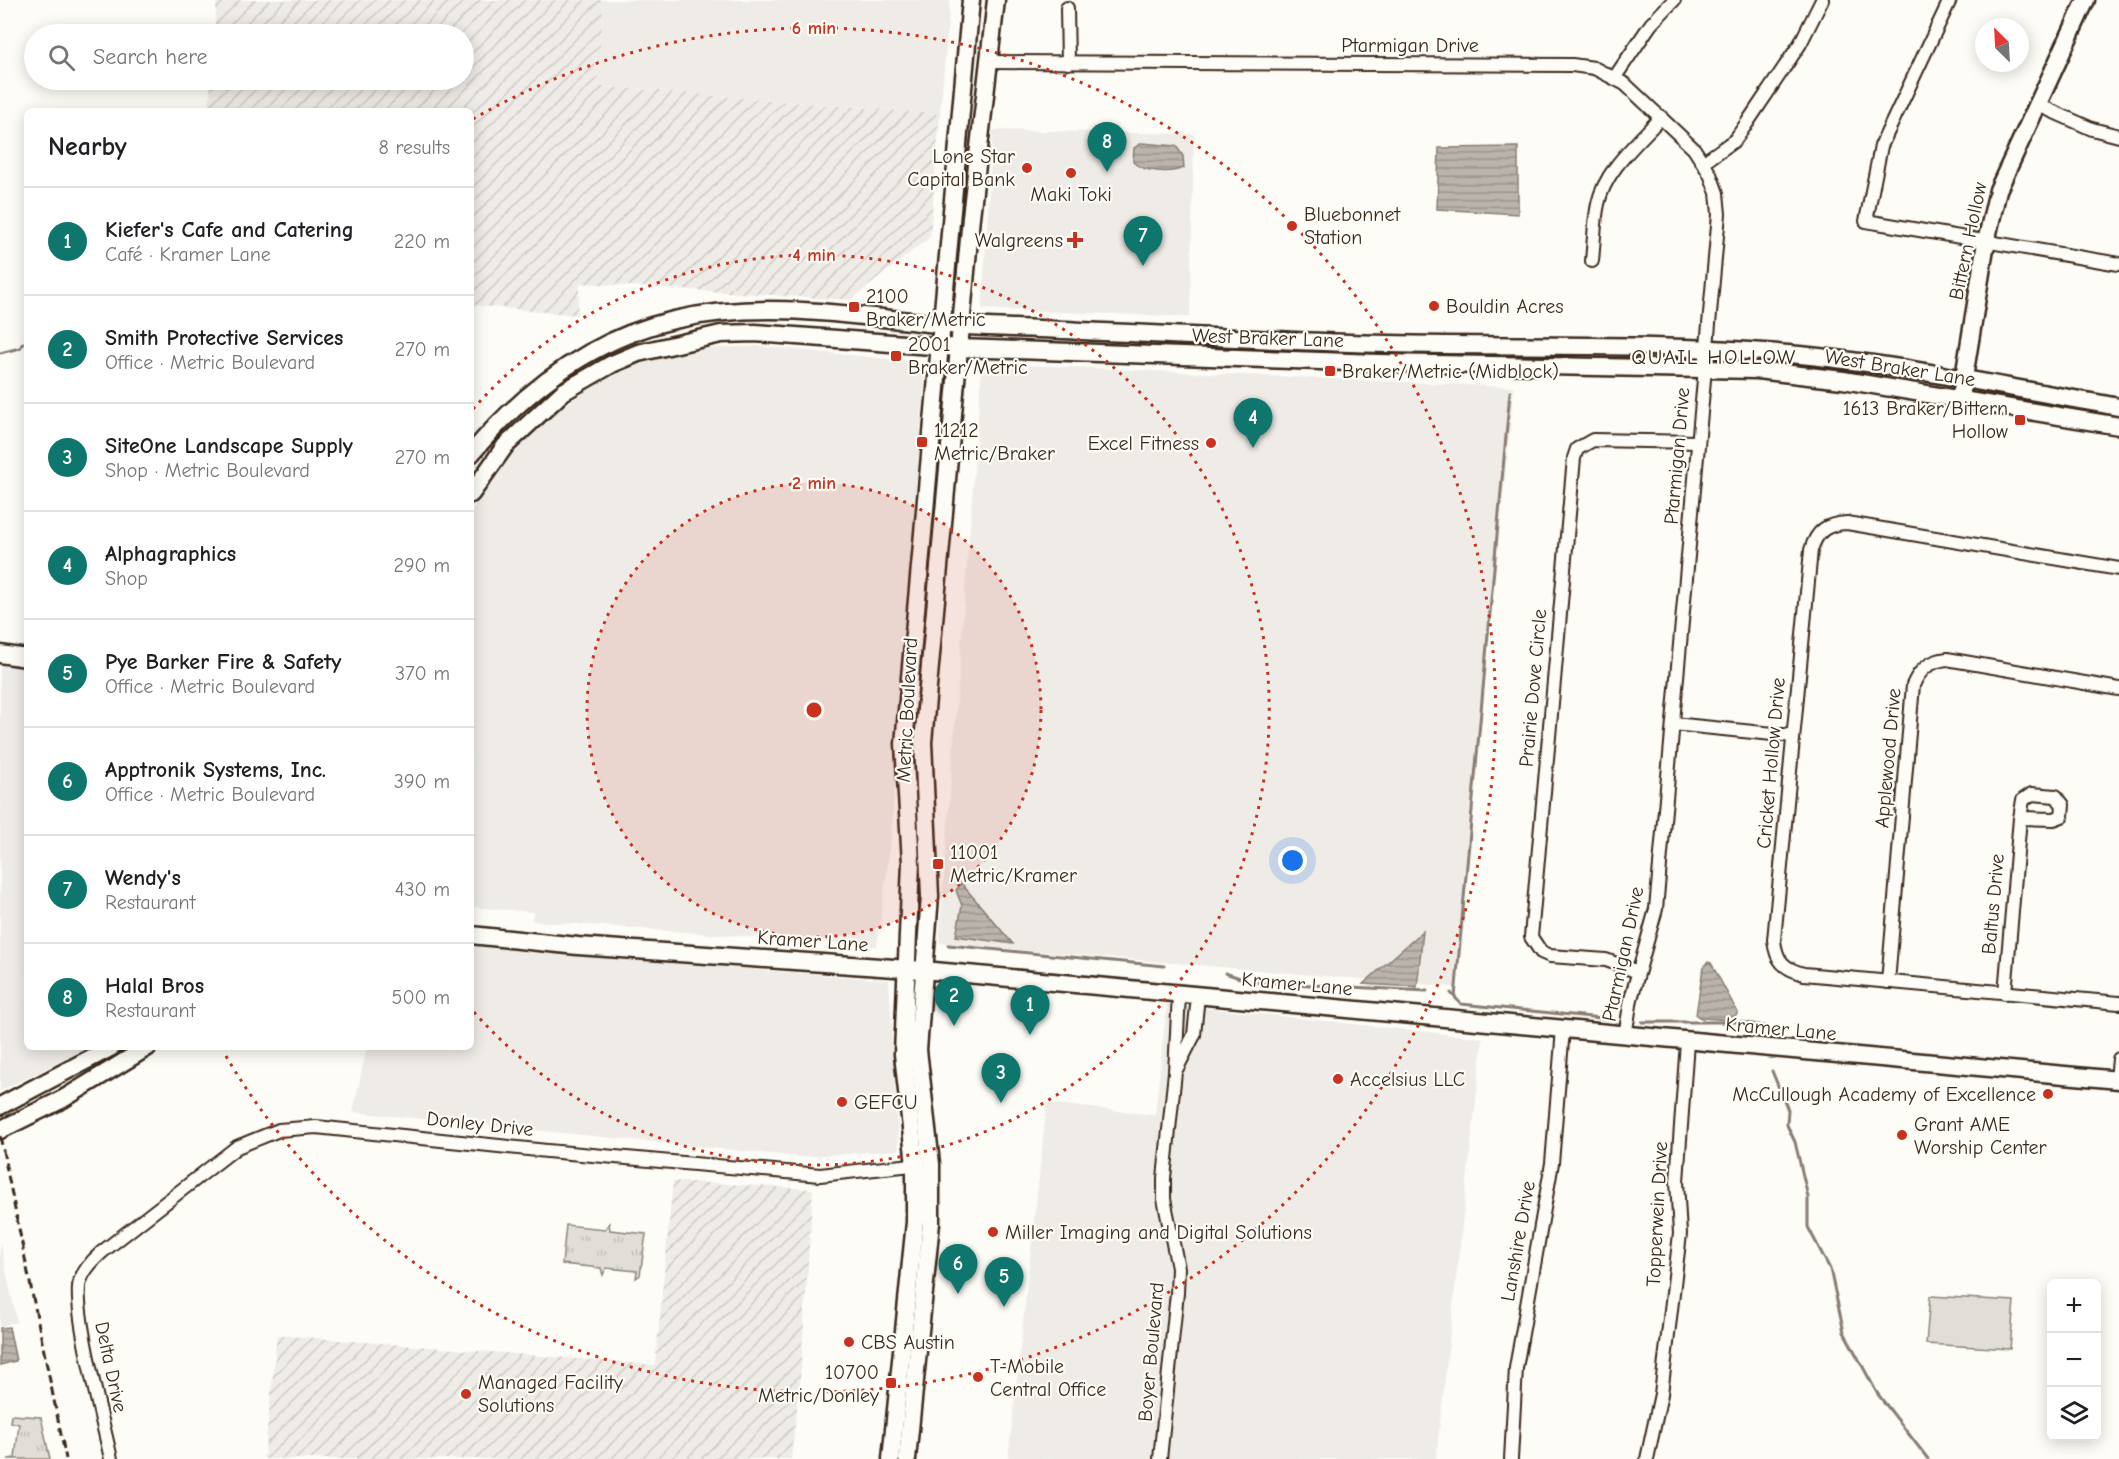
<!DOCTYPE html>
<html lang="en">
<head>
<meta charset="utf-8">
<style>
	body { margin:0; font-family:"Comic Neue",sans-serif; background:#f2f2f2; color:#202124 }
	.controls { position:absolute; right:18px; bottom:18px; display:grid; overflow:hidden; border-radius:9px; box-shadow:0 3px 15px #0003 }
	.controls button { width:54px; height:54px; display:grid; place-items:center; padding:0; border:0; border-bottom:2px solid #e0e0e0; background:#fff; color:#202124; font:30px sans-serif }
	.compass { position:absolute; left:1975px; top:18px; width:54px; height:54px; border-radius:50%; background:#fff; box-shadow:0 3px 15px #0003; rotate:336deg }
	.you { position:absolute; left:1293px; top:861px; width:21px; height:21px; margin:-15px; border:4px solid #fff; border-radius:50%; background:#1a73e8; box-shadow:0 0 0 9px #1a73e833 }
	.badge { display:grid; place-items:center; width:39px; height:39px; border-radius:50%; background:#0f766e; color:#fff; font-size:20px; font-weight:700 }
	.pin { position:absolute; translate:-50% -50px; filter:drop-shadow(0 2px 3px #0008) }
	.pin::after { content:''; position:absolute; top:32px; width:21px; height:18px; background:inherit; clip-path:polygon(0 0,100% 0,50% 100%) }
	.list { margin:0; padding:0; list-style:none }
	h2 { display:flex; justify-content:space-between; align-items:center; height:78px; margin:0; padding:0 24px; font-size:26px }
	h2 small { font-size:20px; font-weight:400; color:#757577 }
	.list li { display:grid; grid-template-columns:39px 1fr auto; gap:18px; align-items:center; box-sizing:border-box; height:108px; padding:0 24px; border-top:2px solid #e0e0e0 }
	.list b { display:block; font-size:22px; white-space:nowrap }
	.list p { margin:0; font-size:20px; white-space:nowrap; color:#757577 }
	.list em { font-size:20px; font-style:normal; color:#757577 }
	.icon { flex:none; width:33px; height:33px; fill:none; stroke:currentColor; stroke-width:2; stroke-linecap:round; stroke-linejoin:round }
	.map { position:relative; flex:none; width:2119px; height:1459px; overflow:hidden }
	.search { position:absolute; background:#fff; box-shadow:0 3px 15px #0003; left:24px; top:24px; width:450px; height:66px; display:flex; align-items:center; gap:15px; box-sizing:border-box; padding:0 21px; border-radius:33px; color:#757577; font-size:22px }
	.panel { position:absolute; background:#fff; box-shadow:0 3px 15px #0003; left:24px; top:108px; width:450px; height:942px; border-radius:9px }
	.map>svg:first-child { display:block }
	.built { fill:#efece7 }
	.industrial { fill:url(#industrial-furrows) }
	.grass { fill:url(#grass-tufts); stroke:#8e847a; stroke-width:1.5 }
	.pitch { fill:#e1ded7; stroke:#8e847a; stroke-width:1.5 }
	.water { fill:url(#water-rules); stroke:#887d74; stroke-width:1.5 }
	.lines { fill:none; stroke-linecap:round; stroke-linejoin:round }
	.stream { stroke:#887d74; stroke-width:3 }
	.street-casing { stroke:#3b2a1e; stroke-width:16 }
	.secondary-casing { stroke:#3b2a1e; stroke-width:21 }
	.street { stroke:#fdfcf7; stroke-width:12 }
	.secondary { stroke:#fdfcf7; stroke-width:16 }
	.rail { stroke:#3b2a1e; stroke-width:3; stroke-dasharray:9 4.5; stroke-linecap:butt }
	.ring { fill:none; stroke:#c8321e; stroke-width:3; stroke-dasharray:3 6 }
	.poi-dot { fill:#c8321e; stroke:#fdfcf7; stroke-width:2 }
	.labels { text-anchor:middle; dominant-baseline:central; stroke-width:4.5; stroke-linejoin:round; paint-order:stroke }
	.street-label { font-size:20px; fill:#3b2a1e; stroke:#fdfcf7 }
	.poi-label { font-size:20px; fill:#3b2a1e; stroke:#fdfcf7; text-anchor:start }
	.neighbourhood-label { font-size:21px; letter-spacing:1.5px; fill:#3b2a1e; stroke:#fdfcf7 }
	.centre { fill:#c8321e; stroke:#fdfcf7; stroke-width:3 }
	.ring-label { font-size:18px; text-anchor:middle; font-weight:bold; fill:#c8321e; stroke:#fdfcf7; stroke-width:4.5; stroke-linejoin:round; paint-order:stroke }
</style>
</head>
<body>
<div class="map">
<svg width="2119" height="1459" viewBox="0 0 2119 1459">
	<defs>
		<pattern id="industrial-furrows" width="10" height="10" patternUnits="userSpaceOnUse" patternTransform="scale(1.5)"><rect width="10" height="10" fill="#efece7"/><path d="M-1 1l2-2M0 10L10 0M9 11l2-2" fill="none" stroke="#cecbc6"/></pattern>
		<pattern id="grass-tufts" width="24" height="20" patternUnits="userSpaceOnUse" patternTransform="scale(1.5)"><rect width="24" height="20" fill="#e1ded7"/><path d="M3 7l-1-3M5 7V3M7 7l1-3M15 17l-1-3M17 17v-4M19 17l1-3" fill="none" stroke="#c2bfb8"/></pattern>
		<pattern id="water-rules" width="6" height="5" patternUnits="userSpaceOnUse" patternTransform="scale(1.5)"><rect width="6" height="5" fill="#bbb4ad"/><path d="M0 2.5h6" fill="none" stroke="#99938c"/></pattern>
	</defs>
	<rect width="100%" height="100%" fill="#fdfcf7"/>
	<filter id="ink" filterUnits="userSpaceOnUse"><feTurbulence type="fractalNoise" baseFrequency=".0167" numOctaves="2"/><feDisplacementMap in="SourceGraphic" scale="12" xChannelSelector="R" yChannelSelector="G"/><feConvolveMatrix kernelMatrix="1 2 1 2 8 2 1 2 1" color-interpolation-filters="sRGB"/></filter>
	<g filter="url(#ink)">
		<g class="built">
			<path d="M604 0H950L940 114 597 86Z"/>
			<path d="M993 130 1194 134 1190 317 982 309Z"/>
			<path d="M760 346 919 362 925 374 891 836 877 946 532 921 533 912 471 907V513L484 487 516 450 552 415 590 387 636 365 696 349Z"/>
			<path d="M982 363 1514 387 1454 987 939 943Z"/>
			<path d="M0 662 27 666V1047H91L0 1091Z"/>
			<path d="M471 945 527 952 889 980 899 1150 801 1157 353 1112 367 1047H471Z"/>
			<path d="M1167 1004 1483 1038 1436 1459H1008L1047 1103 1155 1115Z"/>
			<path d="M0 1242 17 1322 0 1326Z"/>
		</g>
		<g class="industrial">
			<path d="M217 0H604L597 86 940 114 930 237 851 300 580 283 577 315 471 305V111H209L211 80H464V34H214Z"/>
			<path d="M673 1181 813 1189 800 1381 791 1459H264L277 1335 655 1365Z"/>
		</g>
		<g class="grass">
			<path d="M609 1223 610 1230 646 1234 640 1275 636 1278 637 1271 606 1268 603 1275 601 1268 562 1264 566 1225 605 1229Z"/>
			<path d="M11 1415 41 1417 50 1459H8L15 1458 19 1424 10 1422Z"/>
		</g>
		<path class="pitch" d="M1930 1296 2014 1301 2010 1349 1926 1344Z"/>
		<g class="water">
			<path d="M1142 143 1176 146 1183 156 1184 168C1170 174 1143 172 1133 162L1134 148Z"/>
			<path d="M1518 147V214L1437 209 1439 148Z"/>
			<path d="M961 883 1013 944 956 936 962 906 956 890Z"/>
			<path d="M1423 931 1417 987 1363 984Z"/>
			<path d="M1707 962 1711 963 1738 1013 1731 1020 1701 1018 1696 1015 1703 968Z"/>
			<path d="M9 1327 16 1361 0 1365V1328Z"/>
		</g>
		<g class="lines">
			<g class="stream">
				<path d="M0 353 20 348 23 343"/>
				<path d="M948 945 1164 966"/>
				<path d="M1225 973 1252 982 1427 991"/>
				<path d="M1451 993 1461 1004 1611 1019"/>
				<path d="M1455 997 1510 392"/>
				<path d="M1642 1022H1740L1764 1026 1772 1037"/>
				<path d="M1772 1071 1788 1110 1787 1125 1795 1142 1808 1197V1227L1830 1269 1844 1332 1877 1393 1928 1459"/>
			</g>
			<defs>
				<g id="street">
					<path d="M1950 0 1881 146 1866 221 2119 264"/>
					<path d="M1067 8 1068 63"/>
					<path d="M987 62 1572 65 1594 68 1625 84 1694 149 1710 174 1717 193 1719 214 1656 909 1631 999 1625 1036"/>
					<path d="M1615 77 1651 24 1674 0"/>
					<path d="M2036 104 2092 129 2119 136"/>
					<path d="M1704 162 1735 140 1747 123 1800 44 1822 0"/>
					<path d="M1592 261C1594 242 1594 222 1598 204 1605 169 1639 142 1661 117"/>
					<path d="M2119 569 1847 523C1827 524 1817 530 1811 550L1774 940C1776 961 1784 969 1804 974L2119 1003"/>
					<path d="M1673 724 1793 736"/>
					<path d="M1638 972 1606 960 1550 956 1541 952 1531 937 1574 458 1577 449 1593 440 1698 442"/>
					<path d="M1888 982 1913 685C1920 669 1930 661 1947 659L2119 689"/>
					<path d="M2005 993 2020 818 2023 800 2032 794 2056 796 2063 805 2062 816 2054 819 2020 818"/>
					<path d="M1177 1068 1194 1035 1198 996"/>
					<path d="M2117 1080 2119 1059"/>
					<path d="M111 1459C104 1425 72 1308 80 1281 84 1269 93 1260 102 1252L237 1147 279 1130 316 1127 547 1151 820 1175 921 1164"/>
					<path d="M1160 1459 1177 1293 1178 1268 1164 1199V1178L1175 1072 1179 994"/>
					<path d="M1511 1459 1516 1368 1552 1163 1563 1029"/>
					<path d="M1647 1459 1661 1394 1680 1234 1677 1181 1687 1042"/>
				</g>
				<g id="secondary">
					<path d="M1962 390 1986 242 1998 190 2086 0"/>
					<path d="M471 454C525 390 591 339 674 320 761 300 849 315 937 324 985 328 1034 328 1082 331 1184 335 1287 342 1389 344 1514 347 1640 343 1765 352 1883 360 2002 387 2119 407"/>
					<path d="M471 494 505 446 563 392 612 364 638 353 721 334 755 333 959 348 1378 363 1757 370 1843 380 2119 426"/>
					<path d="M0 654 27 658"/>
					<path d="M471 935 578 946 923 970 2119 1080"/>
					<path d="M0 1106 112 1047"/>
					<path d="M0 1130 63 1099 148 1047"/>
					<path d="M891 1459 915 1222V1165L903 1054 911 863 904 744 971 0"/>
					<path d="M907 1459 931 1223V1164L918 1050 930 896 923 742 971 217 996 0"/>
				</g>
			</defs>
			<use href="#street" class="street-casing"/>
			<use href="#secondary" class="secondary-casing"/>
			<use href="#street" class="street"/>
			<use href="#secondary" class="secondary"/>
			<path class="rail" d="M0 1136 66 1459"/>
		</g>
	</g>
	<circle cx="814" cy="710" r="227" fill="#c8321e" fill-opacity=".12"/>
	<g class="ring">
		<circle cx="814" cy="710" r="227"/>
		<path d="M473 409A455 455 0 1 1 473 1011"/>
		<path d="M473 119A682 682 0 1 1 223 1051"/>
	</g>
	<g class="poi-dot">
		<circle cx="1027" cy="168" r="6"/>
		<circle cx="1071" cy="173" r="6"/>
		<circle cx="1292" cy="226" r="6"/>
		<path d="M1072 231h6v6h6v6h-6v6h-6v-6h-6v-6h6z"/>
		<circle cx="1434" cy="306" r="6"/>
		<rect x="848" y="301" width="12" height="12" rx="3"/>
		<rect x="890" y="350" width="12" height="12" rx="3"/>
		<rect x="1324" y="365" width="12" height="12" rx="3"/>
		<rect x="2014" y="414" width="12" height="12" rx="3"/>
		<rect x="916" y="436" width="12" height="12" rx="3"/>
		<circle cx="1211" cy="443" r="6"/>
		<rect x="932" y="858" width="12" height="12" rx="3"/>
		<circle cx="1338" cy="1079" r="6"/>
		<circle cx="2048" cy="1094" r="6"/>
		<circle cx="842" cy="1102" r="6"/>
		<circle cx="1902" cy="1135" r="6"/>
		<circle cx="993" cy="1232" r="6"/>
		<circle cx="849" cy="1342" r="6"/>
		<circle cx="978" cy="1377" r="6"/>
		<rect x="885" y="1377" width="12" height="12" rx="3"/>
		<circle cx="466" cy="1394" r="6"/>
	</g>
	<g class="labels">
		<g class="street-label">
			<text x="1410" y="45">Ptarmigan Drive</text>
			<text transform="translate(1968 241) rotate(-78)">Bittern Hollow</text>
			<text transform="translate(1268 338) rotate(2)">West Braker Lane</text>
			<text transform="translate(1900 368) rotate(9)">West Braker Lane</text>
			<text transform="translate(1677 456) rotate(-85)">Ptarmigan Drive</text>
			<text transform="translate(1533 688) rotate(-85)">Prairie Dove Circle</text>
			<text transform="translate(907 710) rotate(-87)">Metric Boulevard</text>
			<text transform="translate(1888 758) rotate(-85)">Applewood Drive</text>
			<text transform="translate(1771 763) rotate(-85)">Cricket Hollow Drive</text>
			<text transform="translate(1993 904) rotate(-85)">Baltus Drive</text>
			<text transform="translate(813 941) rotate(4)">Kramer Lane</text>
			<text transform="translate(1623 954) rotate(-78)">Ptarmigan Drive</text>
			<text transform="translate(1297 984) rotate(5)">Kramer Lane</text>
			<text transform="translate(1781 1029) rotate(5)">Kramer Lane</text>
			<text transform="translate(480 1124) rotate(6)">Donley Drive</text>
			<text transform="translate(1657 1214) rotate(-87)">Topperwein Drive</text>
			<text transform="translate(1518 1241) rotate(-80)">Lanshire Drive</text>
			<text transform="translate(1151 1352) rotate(-85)">Boyer Boulevard</text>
			<text transform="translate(111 1367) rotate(78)">Delta Drive</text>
		</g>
		<g class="poi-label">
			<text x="1015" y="156" text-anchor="end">Lone Star<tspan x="1015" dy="23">Capital Bank</tspan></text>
			<text x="1071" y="194" text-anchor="middle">Maki Toki</text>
			<text x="1304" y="214">Bluebonnet<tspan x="1304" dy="23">Station</tspan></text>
			<text x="1063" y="240" text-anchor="end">Walgreens</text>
			<text x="866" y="296">2100<tspan x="866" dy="23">Braker/Metric</tspan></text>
			<text x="1446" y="306">Bouldin Acres</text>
			<text x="908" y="344">2001<tspan x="908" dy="23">Braker/Metric</tspan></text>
			<text x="1342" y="371">Braker/Metric (Midblock)</text>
			<text x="2008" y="408" text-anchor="end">1613 Braker/Bittern<tspan x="2008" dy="23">Hollow</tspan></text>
			<text x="934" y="430">11212<tspan x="934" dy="23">Metric/Braker</tspan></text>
			<text x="1199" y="443" text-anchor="end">Excel Fitness</text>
			<text x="950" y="852">11001<tspan x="950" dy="23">Metric/Kramer</tspan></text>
			<text x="1350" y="1079">Accelsius LLC</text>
			<text x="2036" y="1094" text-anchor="end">McCullough Academy of Excellence</text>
			<text x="854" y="1102">GEFCU</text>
			<text x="1914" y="1124">Grant AME<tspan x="1914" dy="23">Worship Center</tspan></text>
			<text x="1005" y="1232">Miller Imaging and Digital Solutions</text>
			<text x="861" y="1342">CBS Austin</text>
			<text x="990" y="1366">T-Mobile<tspan x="990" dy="23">Central Office</tspan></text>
			<text x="879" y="1372" text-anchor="end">10700<tspan x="879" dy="23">Metric/Donley</tspan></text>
			<text x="478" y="1382">Managed Facility<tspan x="478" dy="23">Solutions</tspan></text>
		</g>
		<g class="neighbourhood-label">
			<text x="1714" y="357">QUAIL HOLLOW</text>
		</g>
	</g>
	<circle cx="814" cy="710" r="9" class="centre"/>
	<g class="ring-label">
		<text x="814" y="34">6 min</text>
		<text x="814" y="261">4 min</text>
		<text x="814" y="489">2 min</text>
	</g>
</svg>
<div class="controls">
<button>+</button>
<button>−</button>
<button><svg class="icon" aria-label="layers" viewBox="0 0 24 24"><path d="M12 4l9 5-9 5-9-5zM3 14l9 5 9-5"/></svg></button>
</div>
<svg class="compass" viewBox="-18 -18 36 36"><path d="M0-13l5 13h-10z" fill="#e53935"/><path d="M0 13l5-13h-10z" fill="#757577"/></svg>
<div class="you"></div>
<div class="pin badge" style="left:1030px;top:1035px">1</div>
<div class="pin badge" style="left:954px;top:1026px">2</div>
<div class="pin badge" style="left:1001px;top:1103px">3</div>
<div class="pin badge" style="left:1253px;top:448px">4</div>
<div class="pin badge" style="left:1004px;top:1307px">5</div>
<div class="pin badge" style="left:958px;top:1294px">6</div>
<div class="pin badge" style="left:1143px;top:266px">7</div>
<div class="pin badge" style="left:1107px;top:172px">8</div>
<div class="search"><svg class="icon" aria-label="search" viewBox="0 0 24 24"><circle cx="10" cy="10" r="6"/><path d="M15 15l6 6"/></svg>Search here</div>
<section class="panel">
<h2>Nearby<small>8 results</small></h2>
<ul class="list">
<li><span class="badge">1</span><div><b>Kiefer's Cafe and Catering</b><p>Café · Kramer Lane</p></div><em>220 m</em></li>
<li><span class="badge">2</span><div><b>Smith Protective Services</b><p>Office · Metric Boulevard</p></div><em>270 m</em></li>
<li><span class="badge">3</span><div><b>SiteOne Landscape Supply</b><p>Shop · Metric Boulevard</p></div><em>270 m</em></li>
<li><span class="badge">4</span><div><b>Alphagraphics</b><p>Shop</p></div><em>290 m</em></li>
<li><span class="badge">5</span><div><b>Pye Barker Fire &amp; Safety</b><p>Office · Metric Boulevard</p></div><em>370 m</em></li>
<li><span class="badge">6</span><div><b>Apptronik Systems, Inc.</b><p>Office · Metric Boulevard</p></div><em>390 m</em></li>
<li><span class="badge">7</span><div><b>Wendy's</b><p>Restaurant</p></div><em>430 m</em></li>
<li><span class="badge">8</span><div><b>Halal Bros</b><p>Restaurant</p></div><em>500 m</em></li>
</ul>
</section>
</div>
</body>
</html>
